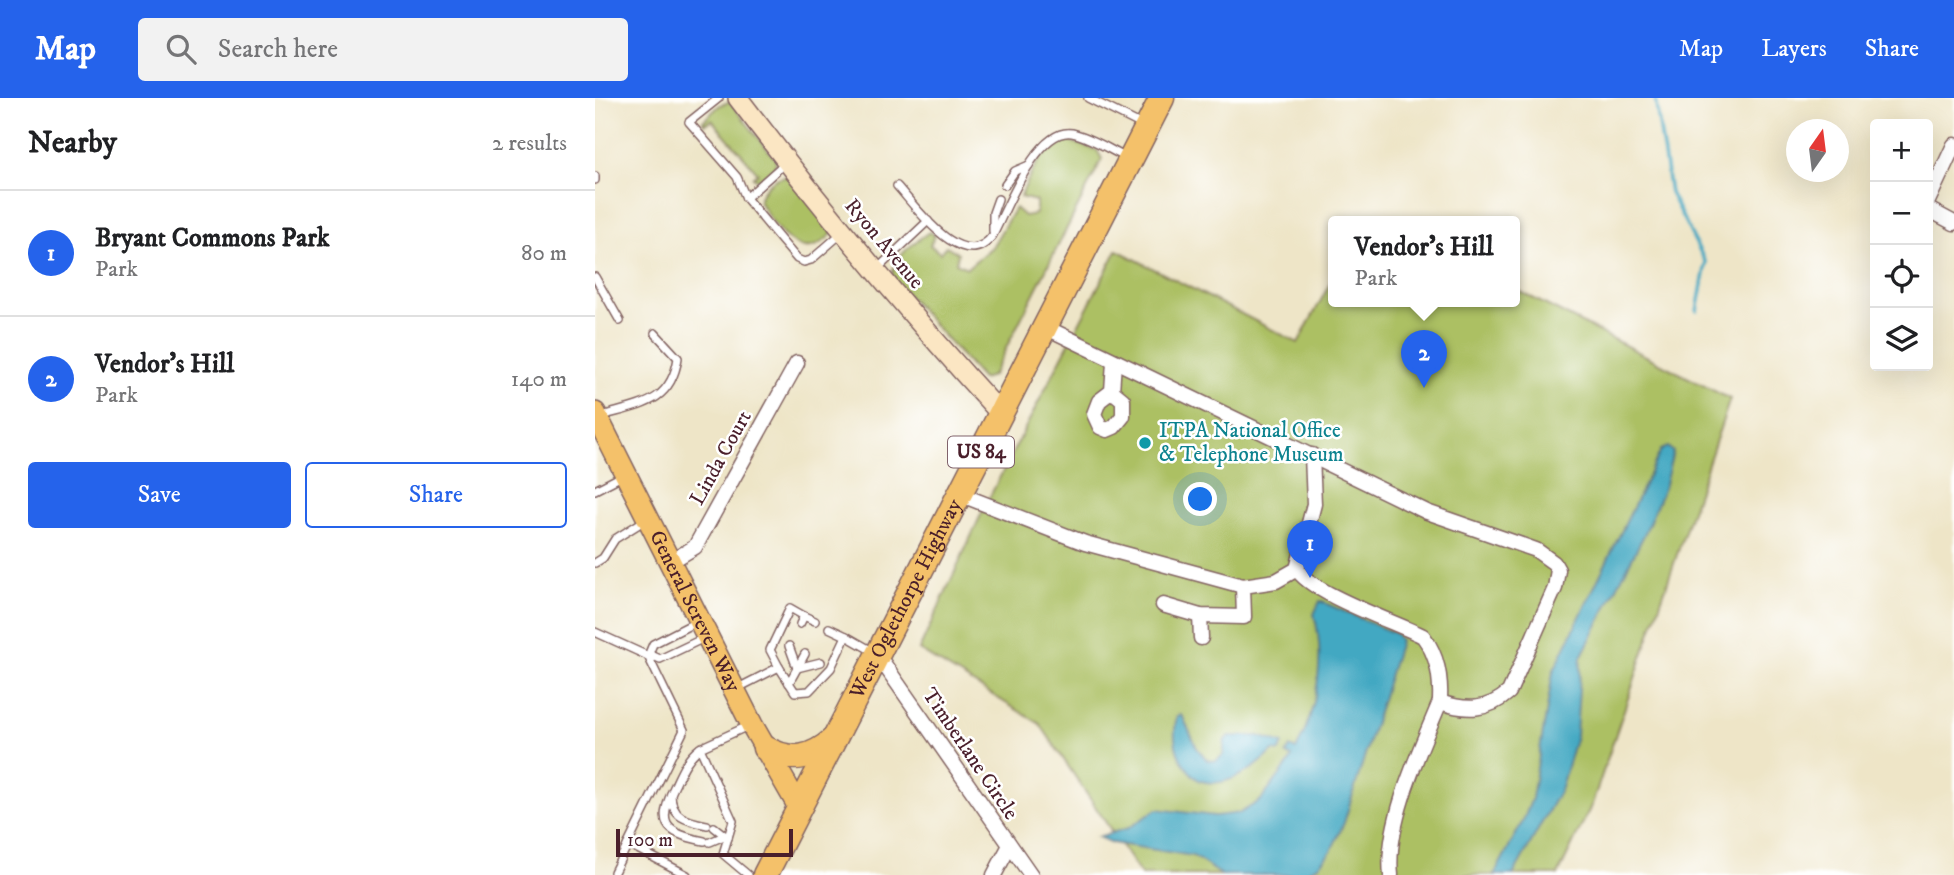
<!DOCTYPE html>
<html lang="en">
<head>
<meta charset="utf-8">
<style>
	body { margin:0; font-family:"IM FELL DW Pica",serif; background:#f2f2f2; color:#202124 }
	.controls { position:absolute; right:21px; top:21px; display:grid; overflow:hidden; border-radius:7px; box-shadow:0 7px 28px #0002 }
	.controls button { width:63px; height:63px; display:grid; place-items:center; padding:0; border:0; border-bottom:2px solid #e0e0e0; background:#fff; color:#202124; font:35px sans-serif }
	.compass { position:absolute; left:1191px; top:21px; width:63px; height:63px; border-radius:50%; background:#fff; box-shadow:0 7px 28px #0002; rotate:14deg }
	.scale { position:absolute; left:21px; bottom:18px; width:177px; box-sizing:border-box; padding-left:7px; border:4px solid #4a1f2b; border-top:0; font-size:19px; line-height:24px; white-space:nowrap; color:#4a1f2b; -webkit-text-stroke:5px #fff; paint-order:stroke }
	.you { position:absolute; left:606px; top:402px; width:24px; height:24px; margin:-18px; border:5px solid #fff; border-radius:50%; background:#1a73e8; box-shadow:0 0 0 10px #1a73e833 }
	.badge { display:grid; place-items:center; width:46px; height:46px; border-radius:50%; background:#2563eb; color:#fff; font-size:23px; font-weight:700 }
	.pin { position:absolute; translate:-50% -58px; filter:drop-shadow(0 2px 4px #0008) }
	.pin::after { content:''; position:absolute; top:37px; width:24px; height:21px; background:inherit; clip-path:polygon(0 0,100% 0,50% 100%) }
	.popup { position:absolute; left:733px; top:118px; width:192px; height:91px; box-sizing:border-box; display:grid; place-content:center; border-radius:7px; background:#fff; filter:drop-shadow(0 2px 5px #0005); font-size:23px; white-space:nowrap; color:#757577 }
	.popup b { font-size:26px; color:#202124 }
	.popup::after { content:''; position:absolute; left:50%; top:100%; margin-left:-14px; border:14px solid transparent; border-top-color:#fff }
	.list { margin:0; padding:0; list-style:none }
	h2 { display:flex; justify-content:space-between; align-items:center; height:91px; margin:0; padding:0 28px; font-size:30px }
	h2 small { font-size:23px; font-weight:400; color:#757577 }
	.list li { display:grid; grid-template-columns:46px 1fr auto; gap:21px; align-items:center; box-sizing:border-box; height:126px; padding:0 28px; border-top:2px solid #e0e0e0 }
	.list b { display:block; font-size:26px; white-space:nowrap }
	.list p { margin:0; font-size:23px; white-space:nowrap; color:#757577 }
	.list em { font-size:23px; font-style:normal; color:#757577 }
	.actions { display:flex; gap:14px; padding:21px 28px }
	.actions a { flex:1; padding:16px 0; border:2px solid #2563eb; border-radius:7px; text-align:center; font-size:24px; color:#2563eb }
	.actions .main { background:#2563eb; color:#fff }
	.icon { flex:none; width:38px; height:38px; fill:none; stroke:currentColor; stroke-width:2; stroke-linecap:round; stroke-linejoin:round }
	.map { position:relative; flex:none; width:1359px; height:777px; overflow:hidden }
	header { display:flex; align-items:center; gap:42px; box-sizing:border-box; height:98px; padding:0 35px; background:#2563eb; color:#fff }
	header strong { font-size:33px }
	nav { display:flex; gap:38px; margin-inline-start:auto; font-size:24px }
	.search { width:490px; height:63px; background:#f2f2f2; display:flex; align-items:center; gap:18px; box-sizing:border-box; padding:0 24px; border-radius:7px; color:#757577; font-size:26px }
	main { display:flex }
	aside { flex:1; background:#fff }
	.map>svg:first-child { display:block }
	.green { fill:#acc064; stroke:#7b7048; stroke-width:2 }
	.water { fill:#42a8c2; stroke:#466476; stroke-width:2 }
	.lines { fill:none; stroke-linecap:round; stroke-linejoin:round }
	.stream { stroke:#42a8c2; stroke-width:3.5 }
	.lane-casing { stroke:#836462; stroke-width:10 }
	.street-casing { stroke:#836462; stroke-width:17 }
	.secondary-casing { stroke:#836462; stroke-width:22 }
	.primary-casing { stroke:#836462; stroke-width:24 }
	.highway-casing { stroke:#836462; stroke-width:27 }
	.lane { stroke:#fff; stroke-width:7 }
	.street { stroke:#fff; stroke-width:14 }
	.secondary { stroke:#fbe6c3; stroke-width:19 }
	.primary { stroke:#f4c16a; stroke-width:21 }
	.highway { stroke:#f4c16a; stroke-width:24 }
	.culture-dot { fill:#0f9aa8; stroke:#fff; stroke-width:2.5 }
	.labels { text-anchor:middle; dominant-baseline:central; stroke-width:5; stroke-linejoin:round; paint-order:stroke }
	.shield { fill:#fff; stroke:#80626b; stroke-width:2 }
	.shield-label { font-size:19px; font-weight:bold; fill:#4a1f2b }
	.street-label { font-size:21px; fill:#4a1f2b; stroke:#fff }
	.culture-label { font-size:21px; fill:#0d838f; stroke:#fff; text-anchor:start }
</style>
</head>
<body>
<header>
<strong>Map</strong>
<div class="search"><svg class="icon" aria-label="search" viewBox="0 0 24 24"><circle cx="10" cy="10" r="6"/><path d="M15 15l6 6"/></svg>Search here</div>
<nav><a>Map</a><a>Layers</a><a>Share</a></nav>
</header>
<main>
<aside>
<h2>Nearby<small>2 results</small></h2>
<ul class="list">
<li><span class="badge">1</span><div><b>Bryant Commons Park</b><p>Park</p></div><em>80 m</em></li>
<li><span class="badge">2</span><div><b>Vendor's Hill</b><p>Park</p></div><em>140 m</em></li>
</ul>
<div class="actions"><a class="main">Save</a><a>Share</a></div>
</aside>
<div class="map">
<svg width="1359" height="777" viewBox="0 0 1359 777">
	<rect width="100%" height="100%" fill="#fff"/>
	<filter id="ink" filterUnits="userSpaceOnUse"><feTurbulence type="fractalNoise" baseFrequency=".0143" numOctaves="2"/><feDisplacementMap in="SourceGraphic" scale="14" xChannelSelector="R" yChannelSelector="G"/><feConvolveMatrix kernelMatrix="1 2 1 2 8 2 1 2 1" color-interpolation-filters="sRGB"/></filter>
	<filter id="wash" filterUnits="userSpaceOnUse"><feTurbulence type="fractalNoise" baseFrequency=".00686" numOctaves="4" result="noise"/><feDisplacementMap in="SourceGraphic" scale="28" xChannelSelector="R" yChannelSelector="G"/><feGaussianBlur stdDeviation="1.57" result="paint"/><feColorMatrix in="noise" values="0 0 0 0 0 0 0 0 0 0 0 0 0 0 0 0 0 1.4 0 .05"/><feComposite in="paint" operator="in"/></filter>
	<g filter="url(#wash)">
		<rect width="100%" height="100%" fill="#eee5c7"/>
		<g class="green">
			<path d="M135 4 181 62 180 69 163 82 158 79 163 75 117 22 109 26 108 23 125 7Z"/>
			<path d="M471 42 502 52 507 61 397 278 387 281 299 182C291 164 321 143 334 134L340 137 335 147 345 155 351 148 363 155 361 165 372 170 397 149 420 110 429 118 441 116V103L425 99C436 77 445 49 471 42Z"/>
			<path d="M195 78 239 131C236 138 233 140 227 144 200 164 176 123 164 103 167 89 181 77 195 78Z"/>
			<path d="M522 152 703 245 738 180V204H920V191L1135 301 997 706 963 777H546L445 626 324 552 390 408Z"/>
		</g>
		<g class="water">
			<path d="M1073 349 1078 354 1069 390 1049 437 986 559 981 638 965 692 918 777H899L928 723 937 700 958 574 1066 352Z"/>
			<path d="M725 503 801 536 805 543 749 725 736 753 723 768 706 777H627L598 758 517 745 503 739 533 730 562 711 620 718 645 715 666 702 694 665 697 659 691 656 695 649 701 652C722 612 731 560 719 516Z"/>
			<path d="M587 617 602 650 612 662 621 663 628 657 630 642 634 638H664L688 646 684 654 678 653C663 669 628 693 604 682 598 679 594 672 589 666 579 653 578 634 582 618Z"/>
		</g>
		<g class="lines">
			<path class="stream" d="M1060 0 1075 95 1111 165 1102 213"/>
		</g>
	</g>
	<g filter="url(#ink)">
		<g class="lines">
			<defs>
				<g id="lane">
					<path d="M124 0 94 24 142 79 151 100 185 141 202 161 209 164 216 162 248 134"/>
					<path d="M493 0 549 28"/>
					<path d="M0 78V82"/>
					<path d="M410 87 420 73 434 67"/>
					<path d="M302 88C322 110 369 178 398 137 412 111 442 29 477 35 496 39 515 52 532 60"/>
					<path d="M151 100 190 65"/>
					<path d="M398 133V115L403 101"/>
					<path d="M281 172 333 123"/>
					<path d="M0 179 25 223"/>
					<path d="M6 318C44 307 76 306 83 260L60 235"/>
					<path d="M0 392 27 378"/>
					<path d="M0 465 8 460 20 441 52 421"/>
					<path d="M205 526 209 518 220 523"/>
					<path d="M234 530 251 538"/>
					<path d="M0 534 53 558 89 632 33 746 92 777"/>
					<path d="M194 548 202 570 226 564"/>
					<path d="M56 557 65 561 109 540"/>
					<path d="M53 558 58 546 101 524"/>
					<path d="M184 569 175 552 195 510 209 518"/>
					<path d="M194 585 210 556"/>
					<path d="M141 591 184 569 200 594 214 593 236 570 251 538 279 554"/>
					<path d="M153 628 105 650 138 723 128 756 153 777"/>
					<path d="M105 650C92 660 87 672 80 687 62 724 67 735 109 743"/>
					<path d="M76 696C76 720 92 723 112 727"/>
					<path d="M119 729 133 740"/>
					<path d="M115 744 129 738"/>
					<path d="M19 774 33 746"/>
				</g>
				<g id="street">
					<path d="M1333 103 1359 47"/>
					<path d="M1333 111 1359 125"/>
					<path d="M450 229 832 414 941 452 959 465 963 472 960 490 914 594C893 613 871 613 845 604 825 652 790 726 796 777"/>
					<path d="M517 293 528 302V318L519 329 512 332 505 329 499 316 504 303 517 293 519 264"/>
					<path d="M364 396 490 445 648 488"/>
					<path d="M75 464 100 449 202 265"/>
					<path d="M702 471C715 495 800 524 828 538 843 558 846 580 845 604"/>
					<path d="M568 507 605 518 649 519 648 488 681 483 702 471 719 406 717 357"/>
					<path d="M605 518 606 540"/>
					<path d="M282 556 436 777"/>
					<path d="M399 777 414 749"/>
				</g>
				<path id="secondary" d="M143 0C226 109 313 215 406 316"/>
				<g id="primary">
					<path id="s1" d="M0 315 157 627 204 709"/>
				</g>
				<g id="highway">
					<path d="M170 650C196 665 217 661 239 641"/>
					<path id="s2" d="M170 777 567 0"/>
				</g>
			</defs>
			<use href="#lane" class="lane-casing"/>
			<use href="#street" class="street-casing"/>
			<use href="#secondary" class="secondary-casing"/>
			<use href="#primary" class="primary-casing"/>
			<use href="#highway" class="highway-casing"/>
			<use href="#lane" class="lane"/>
			<use href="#street" class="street"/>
			<use href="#secondary" class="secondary"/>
			<use href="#primary" class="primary"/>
			<use href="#highway" class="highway"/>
		</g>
	</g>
	<circle class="culture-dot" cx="550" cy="345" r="7"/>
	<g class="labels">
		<rect class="shield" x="353" y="338.5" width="66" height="31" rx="5"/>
		<g class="shield-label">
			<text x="386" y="354">US 84</text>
		</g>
		<g class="street-label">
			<text transform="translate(289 146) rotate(50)">Ryon Avenue</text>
			<text transform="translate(126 360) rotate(-61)">Linda Court</text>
			<text stroke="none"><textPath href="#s2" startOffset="310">West Oglethorpe Highway</textPath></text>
			<text stroke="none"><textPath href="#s1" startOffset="222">General Screven Way</textPath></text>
			<text transform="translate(375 656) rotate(56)">Timberlane Circle</text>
		</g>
		<g class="culture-label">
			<text x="564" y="333">ITPA National Office<tspan x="564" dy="24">&amp; Telephone Museum</tspan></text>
		</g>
	</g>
</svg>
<div class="controls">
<button>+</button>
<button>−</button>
<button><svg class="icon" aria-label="locate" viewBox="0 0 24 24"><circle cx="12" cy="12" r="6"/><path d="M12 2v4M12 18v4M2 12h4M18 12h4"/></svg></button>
<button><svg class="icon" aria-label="layers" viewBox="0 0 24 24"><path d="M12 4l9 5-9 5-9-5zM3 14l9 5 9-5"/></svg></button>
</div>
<svg class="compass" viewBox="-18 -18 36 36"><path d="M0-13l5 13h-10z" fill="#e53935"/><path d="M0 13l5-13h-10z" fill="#757577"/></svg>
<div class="scale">100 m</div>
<div class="you"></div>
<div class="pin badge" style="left:715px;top:480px">1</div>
<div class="pin badge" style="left:829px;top:290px">2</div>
<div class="popup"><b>Vendor's Hill</b>Park</div>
</div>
</main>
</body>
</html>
